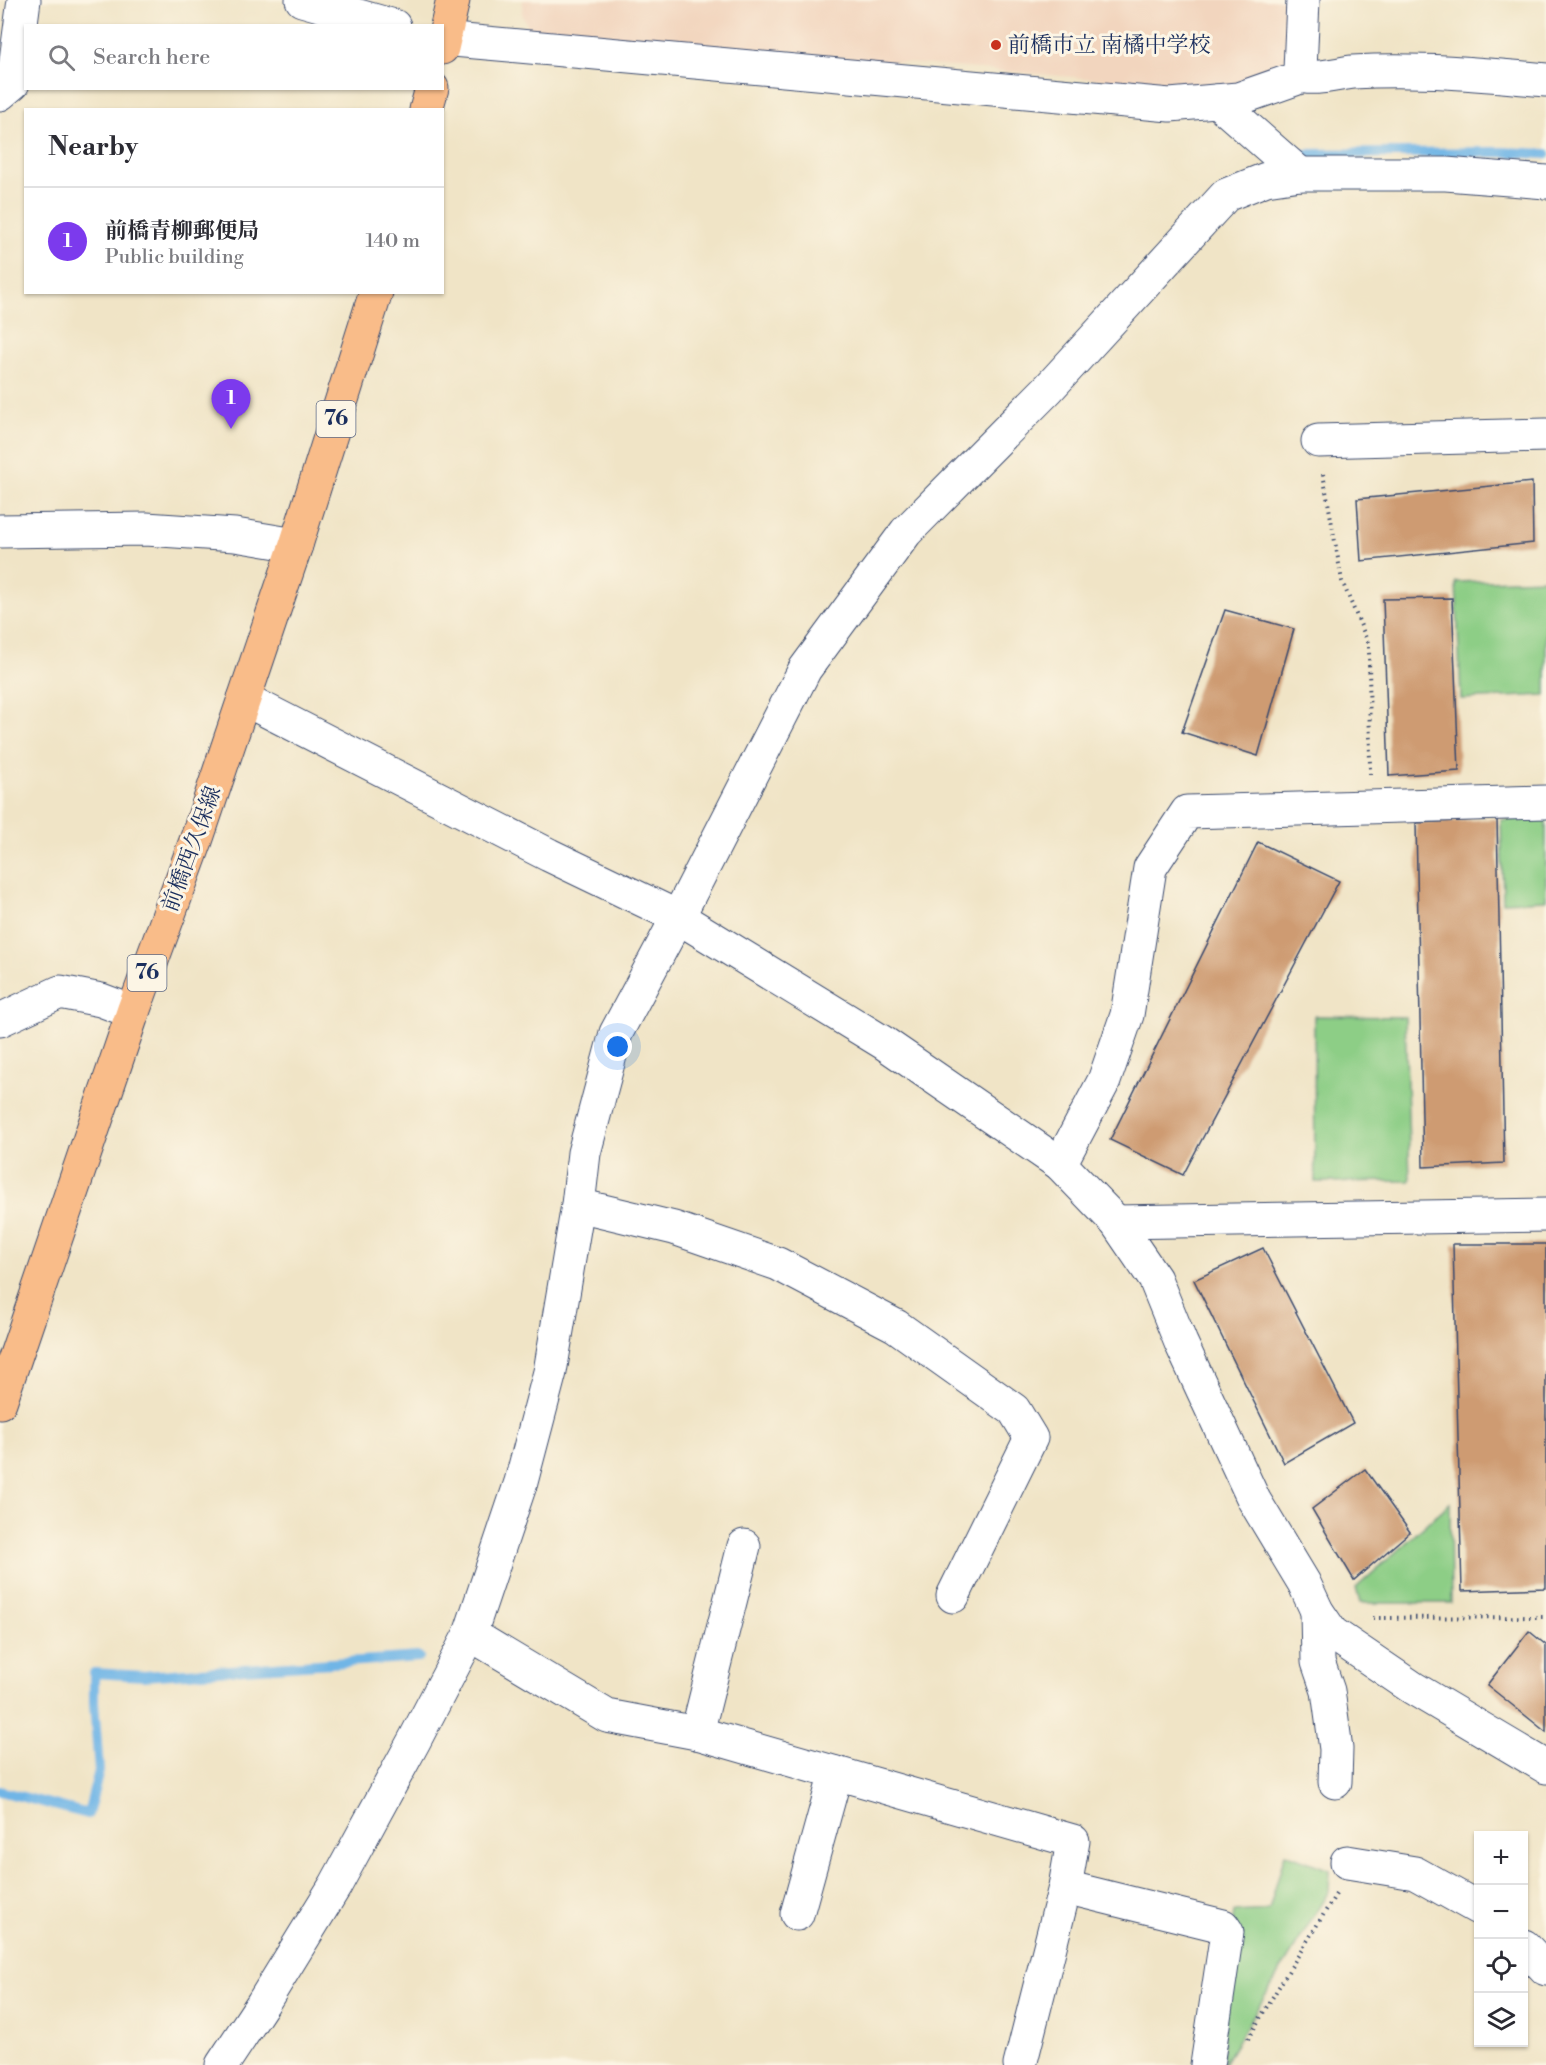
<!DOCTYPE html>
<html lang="en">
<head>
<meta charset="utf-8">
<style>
	body { margin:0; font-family:"Libre Bodoni","Noto Serif JP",serif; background:#f7f7f7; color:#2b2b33 }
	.controls { position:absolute; right:18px; bottom:18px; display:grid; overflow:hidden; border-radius:0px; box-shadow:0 2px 4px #0004 }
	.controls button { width:54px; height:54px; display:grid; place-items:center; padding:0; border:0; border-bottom:2px solid #e1e1e2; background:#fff; color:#2b2b33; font:30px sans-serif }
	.you { position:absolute; left:618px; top:1047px; width:21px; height:21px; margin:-15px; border:4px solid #fff; border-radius:50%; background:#1a73e8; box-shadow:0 0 0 9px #1a73e833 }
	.badge { display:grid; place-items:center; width:39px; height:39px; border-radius:50%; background:#7c3aed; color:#fff; font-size:20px; font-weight:700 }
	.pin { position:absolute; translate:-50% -50px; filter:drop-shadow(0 2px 3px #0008) }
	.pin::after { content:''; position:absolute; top:32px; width:21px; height:18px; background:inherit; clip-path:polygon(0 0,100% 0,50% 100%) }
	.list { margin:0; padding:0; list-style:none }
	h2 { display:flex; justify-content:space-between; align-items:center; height:78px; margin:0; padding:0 24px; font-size:26px }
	h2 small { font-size:20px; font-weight:400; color:#7c7c81 }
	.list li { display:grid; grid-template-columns:39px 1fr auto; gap:18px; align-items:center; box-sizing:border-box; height:108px; padding:0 24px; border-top:2px solid #e1e1e2 }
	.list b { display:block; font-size:22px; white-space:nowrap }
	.list p { margin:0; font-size:20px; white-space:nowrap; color:#7c7c81 }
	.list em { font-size:20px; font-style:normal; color:#7c7c81 }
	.icon { flex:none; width:33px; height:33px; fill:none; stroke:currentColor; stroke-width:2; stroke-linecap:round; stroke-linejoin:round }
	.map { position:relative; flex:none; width:1546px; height:2065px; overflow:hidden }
	.search { position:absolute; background:#fff; box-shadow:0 2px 4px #0004; left:24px; top:24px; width:420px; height:66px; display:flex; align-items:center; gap:15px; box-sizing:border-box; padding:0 21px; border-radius:0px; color:#7c7c81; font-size:22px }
	.panel { position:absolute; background:#fff; box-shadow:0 2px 4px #0004; left:24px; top:108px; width:420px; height:186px; border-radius:0px }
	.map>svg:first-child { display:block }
	.built { fill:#f2d5be }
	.green { fill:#8dce86; stroke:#547e72; stroke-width:1.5 }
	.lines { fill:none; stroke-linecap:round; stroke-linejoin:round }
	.stream { stroke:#6fb5e6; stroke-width:10 }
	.building { fill:#ce9b72 }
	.minor-casing { stroke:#3b4a6e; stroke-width:35 }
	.major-casing { stroke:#3b4a6e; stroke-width:35 }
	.path { stroke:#3b4a6e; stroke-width:4; stroke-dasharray:1.5 4.5; stroke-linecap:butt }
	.minor { stroke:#fff; stroke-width:33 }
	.major { stroke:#f9bc89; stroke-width:33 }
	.poi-dot { fill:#c8321e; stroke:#fcf5e5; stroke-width:2 }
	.labels { text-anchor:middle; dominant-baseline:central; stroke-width:6; stroke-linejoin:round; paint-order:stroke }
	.shield { fill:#fcf5e5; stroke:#5e6a86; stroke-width:1.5 }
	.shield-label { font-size:21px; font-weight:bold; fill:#1b2f5e }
	.poi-label { font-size:22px; fill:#1b2f5e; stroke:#fcf5e5; text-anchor:start }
	.street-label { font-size:22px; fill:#1b2f5e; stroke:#fcf5e5 }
</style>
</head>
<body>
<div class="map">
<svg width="1546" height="2065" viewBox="0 0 1546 2065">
	<rect width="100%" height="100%" fill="#fcf5e5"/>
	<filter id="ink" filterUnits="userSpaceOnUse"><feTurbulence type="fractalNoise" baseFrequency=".0167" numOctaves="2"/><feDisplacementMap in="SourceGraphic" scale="12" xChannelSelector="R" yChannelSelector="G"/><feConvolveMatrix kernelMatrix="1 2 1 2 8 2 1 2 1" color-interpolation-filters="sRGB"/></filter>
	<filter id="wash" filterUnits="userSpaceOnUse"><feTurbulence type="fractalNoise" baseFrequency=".008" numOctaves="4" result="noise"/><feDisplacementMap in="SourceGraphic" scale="24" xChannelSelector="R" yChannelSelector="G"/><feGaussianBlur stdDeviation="1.35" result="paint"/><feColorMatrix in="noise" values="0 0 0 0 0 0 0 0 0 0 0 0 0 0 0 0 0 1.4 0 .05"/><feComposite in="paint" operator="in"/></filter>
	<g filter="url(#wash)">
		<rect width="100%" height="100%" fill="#f0e4c6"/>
		<path class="built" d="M523 0H1295L1292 60 1223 95 1177 86 530 31 522 14Z"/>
		<g class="green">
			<path d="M1546 579V695L1461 699 1456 582Z"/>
			<path d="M1546 816V900L1503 902 1501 820Z"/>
			<path d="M1314 1016 1405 1017 1410 1181 1315 1182Z"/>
			<path d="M1450 1503 1451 1603H1360L1356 1588Z"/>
			<path d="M1285 1853 1330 1870 1329 1891 1223 2065 1227 1971 1234 1912 1269 1910Z"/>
		</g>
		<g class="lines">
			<g class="stream">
				<path d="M1305 154 1501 152 1546 154"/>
				<path d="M0 1791 88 1814 99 1771 94 1702V1673L144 1676 419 1657"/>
			</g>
		</g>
		<g id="blocks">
			<g class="building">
				<path d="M1532 482 1533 543 1361 561 1357 499Z"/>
				<path d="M1452 598 1459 771 1389 776 1383 599Z"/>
				<path d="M1225 610 1294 629 1258 756 1182 732Z"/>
				<path d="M1497 819 1504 1163 1423 1167 1416 823Z"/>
				<path d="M1258 842 1339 881 1183 1175 1110 1140Z"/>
				<path d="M1453 1244H1546V1588L1462 1591Z"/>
				<path d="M1263 1248 1353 1423 1284 1463 1194 1280Z"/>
				<path d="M1365 1469 1410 1532 1354 1580 1312 1509Z"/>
				<path d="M1529 1631 1546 1645V1732L1487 1685Z"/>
			</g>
		</g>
	</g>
	<g filter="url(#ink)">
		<use href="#blocks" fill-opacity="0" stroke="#3b4a6e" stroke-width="1.5"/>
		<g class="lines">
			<defs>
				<g id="minor">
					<path d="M302 0 394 26"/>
					<path d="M442 39 1170 105 1238 99 1295 79 1300 70 1303 0"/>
					<path d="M1299 75C1312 81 1336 74 1353 72 1417 68 1482 74 1546 80"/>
					<path d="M0 94 13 83 24 0"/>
					<path d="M1217 101 1300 174"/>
					<path d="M1318 441 1546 435"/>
					<path d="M0 531 146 529 235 535 296 545"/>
					<path d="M244 699 549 855 678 917 884 1043 1060 1164 1116 1222 1155 1279 1181 1343 1254 1500 1304 1583 1317 1611 1332 1633 1413 1688 1546 1767"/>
					<path d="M0 1020 60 992 101 1000 133 1012"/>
					<path d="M1060 1164 1104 1081 1127 1015 1150 868 1187 812 1546 802"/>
					<path d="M578 1205 674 1228 778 1264 896 1326 1014 1410 1031 1438 953 1596"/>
					<path d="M1116 1222 1546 1215"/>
					<path d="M1317 1611 1318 1662 1328 1691 1336 1749 1335 1782"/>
					<path d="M470 1634 607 1716 697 1733 1073 1841 1065 1887 1020 2065"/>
					<path d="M697 1733 744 1546"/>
					<path d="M1347 1862 1415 1873 1478 1908"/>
					<path d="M1065 1887 1223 1926 1227 1932 1207 2065"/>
					<path d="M797 1914 836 1773"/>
					<path d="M1524 1946 1546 1969"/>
					<path d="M222 2065 263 2003 335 1886 414 1741 470 1634 521 1482 550 1372 578 1205 584 1153 616 1033 678 917 805 669 906 532 1048 389 1226 195 1266 179 1300 174H1446L1546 182"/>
				</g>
				<g id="major">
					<path d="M442 48 453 0"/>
					<path d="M426 110 432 88"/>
					<path d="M0 1402 133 1012 197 838 296 545 376 292"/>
				</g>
			</defs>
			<use href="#minor" class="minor-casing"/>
			<use href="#major" class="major-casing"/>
			<g class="path">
				<path d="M1323 474 1342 581 1369 645 1370 774"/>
				<path d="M1373 1618 1546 1617"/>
				<path d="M1248 2039C1276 1990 1307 1942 1336 1894"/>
			</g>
			<use href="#minor" class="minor"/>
			<use href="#major" class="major"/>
		</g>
	</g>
	<circle class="poi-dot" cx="996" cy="45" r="6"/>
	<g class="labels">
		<g class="shield">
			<rect x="316.5" y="401" width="39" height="36" rx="4.5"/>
			<rect x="127.5" y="955" width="39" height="36" rx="4.5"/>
		</g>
		<g class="shield-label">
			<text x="336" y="419">76</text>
			<text x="147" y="973">76</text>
		</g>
		<g class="poi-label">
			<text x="1008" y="45">前橋市立 南橘中学校</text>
		</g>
		<g class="street-label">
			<text transform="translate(192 849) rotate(-70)">前橋西久保線</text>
		</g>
	</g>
</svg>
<div class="controls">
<button>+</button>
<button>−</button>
<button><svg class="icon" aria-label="locate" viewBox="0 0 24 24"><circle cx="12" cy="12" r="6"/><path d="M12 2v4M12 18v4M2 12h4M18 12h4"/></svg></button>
<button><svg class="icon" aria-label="layers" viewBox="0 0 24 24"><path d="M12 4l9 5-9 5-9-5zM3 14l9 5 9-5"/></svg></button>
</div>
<div class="you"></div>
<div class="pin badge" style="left:231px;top:429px">1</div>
<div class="search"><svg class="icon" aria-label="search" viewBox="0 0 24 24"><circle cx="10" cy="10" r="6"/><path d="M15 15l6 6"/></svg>Search here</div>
<section class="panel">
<h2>Nearby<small></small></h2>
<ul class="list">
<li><span class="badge">1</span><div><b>前橋青柳郵便局</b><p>Public building</p></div><em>140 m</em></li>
</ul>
</section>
</div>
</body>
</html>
